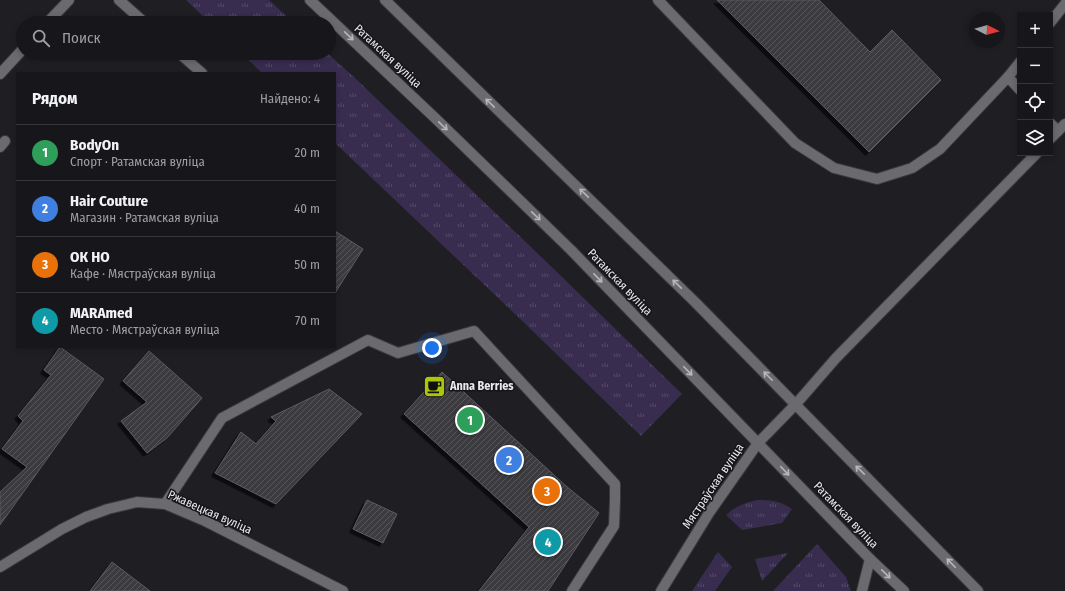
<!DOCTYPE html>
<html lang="ru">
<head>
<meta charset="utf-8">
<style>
	body { margin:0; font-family:"Fira Sans Condensed",sans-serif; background:#242327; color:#f1f3f6 }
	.controls { position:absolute; right:12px; top:12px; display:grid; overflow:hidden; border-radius:0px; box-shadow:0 2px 6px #0003 }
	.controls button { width:36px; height:36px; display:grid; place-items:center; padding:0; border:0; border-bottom:1px solid #363539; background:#17161a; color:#f1f3f6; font:20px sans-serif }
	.compass { position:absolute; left:969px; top:12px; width:36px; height:36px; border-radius:50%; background:#17161a; box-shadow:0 2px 6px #0003; rotate:96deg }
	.you { position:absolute; left:432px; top:348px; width:14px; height:14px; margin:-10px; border:3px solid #fff; border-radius:50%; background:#1a73e8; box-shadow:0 0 0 6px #1a73e833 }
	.badge { display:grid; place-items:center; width:26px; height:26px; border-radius:50%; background:#aec60a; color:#fff; font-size:13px; font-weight:700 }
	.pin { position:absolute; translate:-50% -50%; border:2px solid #fff; box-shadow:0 1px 4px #0006 }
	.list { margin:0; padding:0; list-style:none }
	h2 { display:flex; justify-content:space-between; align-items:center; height:52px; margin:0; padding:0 16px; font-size:17px }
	h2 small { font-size:13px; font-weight:400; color:#9e9fa2 }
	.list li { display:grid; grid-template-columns:26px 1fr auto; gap:12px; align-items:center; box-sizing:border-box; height:56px; padding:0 16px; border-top:1px solid #363539 }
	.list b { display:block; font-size:15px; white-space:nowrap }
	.list p { margin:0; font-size:13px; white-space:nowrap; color:#9e9fa2 }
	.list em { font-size:13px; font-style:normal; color:#9e9fa2 }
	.icon { flex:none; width:22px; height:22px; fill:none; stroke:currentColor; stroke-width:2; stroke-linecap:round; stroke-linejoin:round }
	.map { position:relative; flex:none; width:1065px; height:591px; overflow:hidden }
	.search { position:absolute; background:#17161a; box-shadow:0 2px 6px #0003; left:16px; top:16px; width:320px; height:44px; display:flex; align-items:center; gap:10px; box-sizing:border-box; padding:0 14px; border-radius:22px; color:#9e9fa2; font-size:15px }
	.panel { position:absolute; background:#17161a; box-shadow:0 2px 6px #0003; left:16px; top:72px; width:320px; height:276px; border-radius:0px }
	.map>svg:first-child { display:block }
	.grass { fill:url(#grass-tufts) }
	.building { fill:url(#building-hatch); stroke:#5d5b60; filter:url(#shadow) }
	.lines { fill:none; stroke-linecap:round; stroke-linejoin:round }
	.lane-casing { stroke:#3a3a3d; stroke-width:12 }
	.street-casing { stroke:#3a3a3d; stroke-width:12 }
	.secondary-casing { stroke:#3a3a3d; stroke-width:12 }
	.lane { stroke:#6b6a6f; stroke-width:10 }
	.street { stroke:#6b6a6f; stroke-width:10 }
	.secondary { stroke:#6b6a6f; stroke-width:10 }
	.oneway { stroke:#b7b6ba }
	.labels { text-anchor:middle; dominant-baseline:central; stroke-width:3; stroke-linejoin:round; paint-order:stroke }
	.street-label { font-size:12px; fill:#e9e9ec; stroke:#161519 }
	.poi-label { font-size:12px; font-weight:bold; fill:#e9e9ec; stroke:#161519; text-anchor:start }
</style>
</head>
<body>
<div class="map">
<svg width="1065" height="591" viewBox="0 0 1065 591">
	<defs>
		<pattern id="grass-tufts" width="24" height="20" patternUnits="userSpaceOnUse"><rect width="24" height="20" fill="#382c4f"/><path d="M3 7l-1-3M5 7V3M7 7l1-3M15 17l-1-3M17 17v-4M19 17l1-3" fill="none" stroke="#554b68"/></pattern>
		<pattern id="building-hatch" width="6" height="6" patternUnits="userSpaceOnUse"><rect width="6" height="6" fill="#3b3a3f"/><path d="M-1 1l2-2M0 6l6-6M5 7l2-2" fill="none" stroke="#57565b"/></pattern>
		<filter id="shadow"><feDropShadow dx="-3.5" dy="3.5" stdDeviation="0" flood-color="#0009"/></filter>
	</defs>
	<rect width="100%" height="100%" fill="#1f1e23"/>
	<g class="grass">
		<path d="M186 0H269L294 23H210Z"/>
		<path d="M241 53H327L354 77 558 273 682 394 641 436 515 314 335 143V73H262Z"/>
		<path d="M757 500C772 500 780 501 792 509L782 523 742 530 726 515C736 506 744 503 757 500Z"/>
		<path d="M817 544 846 577 851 591H773Z"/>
		<path d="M718 552 732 567 715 591H692Z"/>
		<path d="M788 553 762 581 755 559Z"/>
	</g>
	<g class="building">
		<path d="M717 0H819L870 52 892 30 941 80 869 152Z"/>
		<path d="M335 231 363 249 335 293Z"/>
		<path d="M60 347 104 379 0 525V492L27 467 2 449 23 421 18 416 51 375 44 370Z"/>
		<path d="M149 351 202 398 167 438 147 453 121 421 147 402 123 381Z"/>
		<path d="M442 372 566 486 599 513 548 591H479L529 527 404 414Z"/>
		<path d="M329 389 362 414 276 504 215 473 241 432 256 444 276 421 271 417Z"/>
		<path d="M367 500 397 514 383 543 353 529Z"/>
		<path d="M112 562 150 591H90Z"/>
	</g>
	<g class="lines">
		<defs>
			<g id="lane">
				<path d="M119 0 145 23"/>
				<path d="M658 0 795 143 834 168 877 179 912 168 940 149 1008 77 1020 62"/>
				<path d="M47 23 69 0"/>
				<path d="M1050 23 1065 4"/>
				<path d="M179 53 202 73"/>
				<path d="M0 74 23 49"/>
				<path d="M1008 77 1020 90"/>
				<path d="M1050 123 1058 131"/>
				<path d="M0 147 5 141"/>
				<path d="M165 504 222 418 368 340 398 353 474 331 615 484V500L614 526 572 591"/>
				<path d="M862 591 870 559"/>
			</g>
			<g id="street">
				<path d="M1050 139 1065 124"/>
				<path d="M796 404 836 358 1037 153"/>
				<path d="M0 567 62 529 86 517 108 509 137 502 165 504 205 521 343 591"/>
			</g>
			<g id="secondary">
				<path d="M310 0 434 117 571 250 870 559 904 591"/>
				<path d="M385 0 696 303 978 591"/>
				<path d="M661 591 709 513 758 443 796 404"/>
			</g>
		</defs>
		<use href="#lane" class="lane-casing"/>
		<use href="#street" class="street-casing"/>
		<use href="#secondary" class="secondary-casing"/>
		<use href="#lane" class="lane"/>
		<use href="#street" class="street"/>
		<use href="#secondary" class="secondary"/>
	</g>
	<defs><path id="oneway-shaft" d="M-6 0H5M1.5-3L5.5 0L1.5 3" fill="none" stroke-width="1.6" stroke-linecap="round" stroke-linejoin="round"/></defs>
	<g class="oneway">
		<use href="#oneway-shaft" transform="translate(349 36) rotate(43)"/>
		<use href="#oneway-shaft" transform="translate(490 103) rotate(-136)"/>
		<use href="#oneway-shaft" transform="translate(443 126) rotate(44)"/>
		<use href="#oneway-shaft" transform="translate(584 193) rotate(-136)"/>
		<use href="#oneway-shaft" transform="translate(536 216) rotate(44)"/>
		<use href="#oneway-shaft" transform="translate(598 278) rotate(46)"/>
		<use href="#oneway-shaft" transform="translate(677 284) rotate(-136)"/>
		<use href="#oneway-shaft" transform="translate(688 371) rotate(46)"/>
		<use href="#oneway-shaft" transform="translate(768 376) rotate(-135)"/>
		<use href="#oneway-shaft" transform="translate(860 470) rotate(-136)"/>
		<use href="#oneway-shaft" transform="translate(785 471) rotate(46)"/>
		<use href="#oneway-shaft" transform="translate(951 563) rotate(-134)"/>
		<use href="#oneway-shaft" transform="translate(886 574) rotate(44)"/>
	</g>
	<defs>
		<symbol id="cafe-square" viewBox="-11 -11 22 22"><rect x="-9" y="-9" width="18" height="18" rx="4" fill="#aec60a" stroke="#161519"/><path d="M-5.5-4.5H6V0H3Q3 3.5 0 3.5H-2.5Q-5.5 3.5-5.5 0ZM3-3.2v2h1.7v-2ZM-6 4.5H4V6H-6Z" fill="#111"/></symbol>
	</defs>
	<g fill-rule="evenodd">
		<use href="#cafe-square" x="422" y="374" width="25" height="25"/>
	</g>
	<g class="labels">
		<g class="street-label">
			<text transform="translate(388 56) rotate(43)">Ратамская вуліца</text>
			<text transform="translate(620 282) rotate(46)">Ратамская вуліца</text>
			<text transform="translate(713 486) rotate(-56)">Мястраўская вуліца</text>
			<text transform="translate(210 512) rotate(24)">Ржавецкая вуліца</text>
			<text transform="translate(846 515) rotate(46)">Ратамская вуліца</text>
		</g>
		<g class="poi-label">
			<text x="450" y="386">Anna Berries</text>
		</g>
	</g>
</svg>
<div class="controls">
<button>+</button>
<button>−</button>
<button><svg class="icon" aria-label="locate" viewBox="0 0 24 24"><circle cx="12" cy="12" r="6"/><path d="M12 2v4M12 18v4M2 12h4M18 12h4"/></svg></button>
<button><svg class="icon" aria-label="layers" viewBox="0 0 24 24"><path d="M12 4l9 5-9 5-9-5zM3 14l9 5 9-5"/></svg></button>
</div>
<svg class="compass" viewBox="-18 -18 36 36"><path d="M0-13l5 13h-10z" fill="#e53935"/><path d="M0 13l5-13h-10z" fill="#9e9fa2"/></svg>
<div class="you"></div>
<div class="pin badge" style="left:470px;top:420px;background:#2e9e5b">1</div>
<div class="pin badge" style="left:509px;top:460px;background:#3f7fe0">2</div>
<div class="pin badge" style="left:547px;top:491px;background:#e8710a">3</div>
<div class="pin badge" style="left:548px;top:542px;background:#0f9aa8">4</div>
<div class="search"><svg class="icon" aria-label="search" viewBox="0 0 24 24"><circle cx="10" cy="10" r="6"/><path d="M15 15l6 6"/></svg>Поиск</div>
<section class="panel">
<h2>Рядом<small>Найдено: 4</small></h2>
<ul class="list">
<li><span class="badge" style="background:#2e9e5b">1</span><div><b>BodyOn</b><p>Спорт · Ратамская вуліца</p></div><em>20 m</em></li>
<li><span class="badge" style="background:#3f7fe0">2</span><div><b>Hair Couture</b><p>Магазин · Ратамская вуліца</p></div><em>40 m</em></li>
<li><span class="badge" style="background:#e8710a">3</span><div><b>ОК НО</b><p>Кафе · Мястраўская вуліца</p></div><em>50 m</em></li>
<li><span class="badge" style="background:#0f9aa8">4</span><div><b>MARAmed</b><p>Место · Мястраўская вуліца</p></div><em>70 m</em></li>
</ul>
</section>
</div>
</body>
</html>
